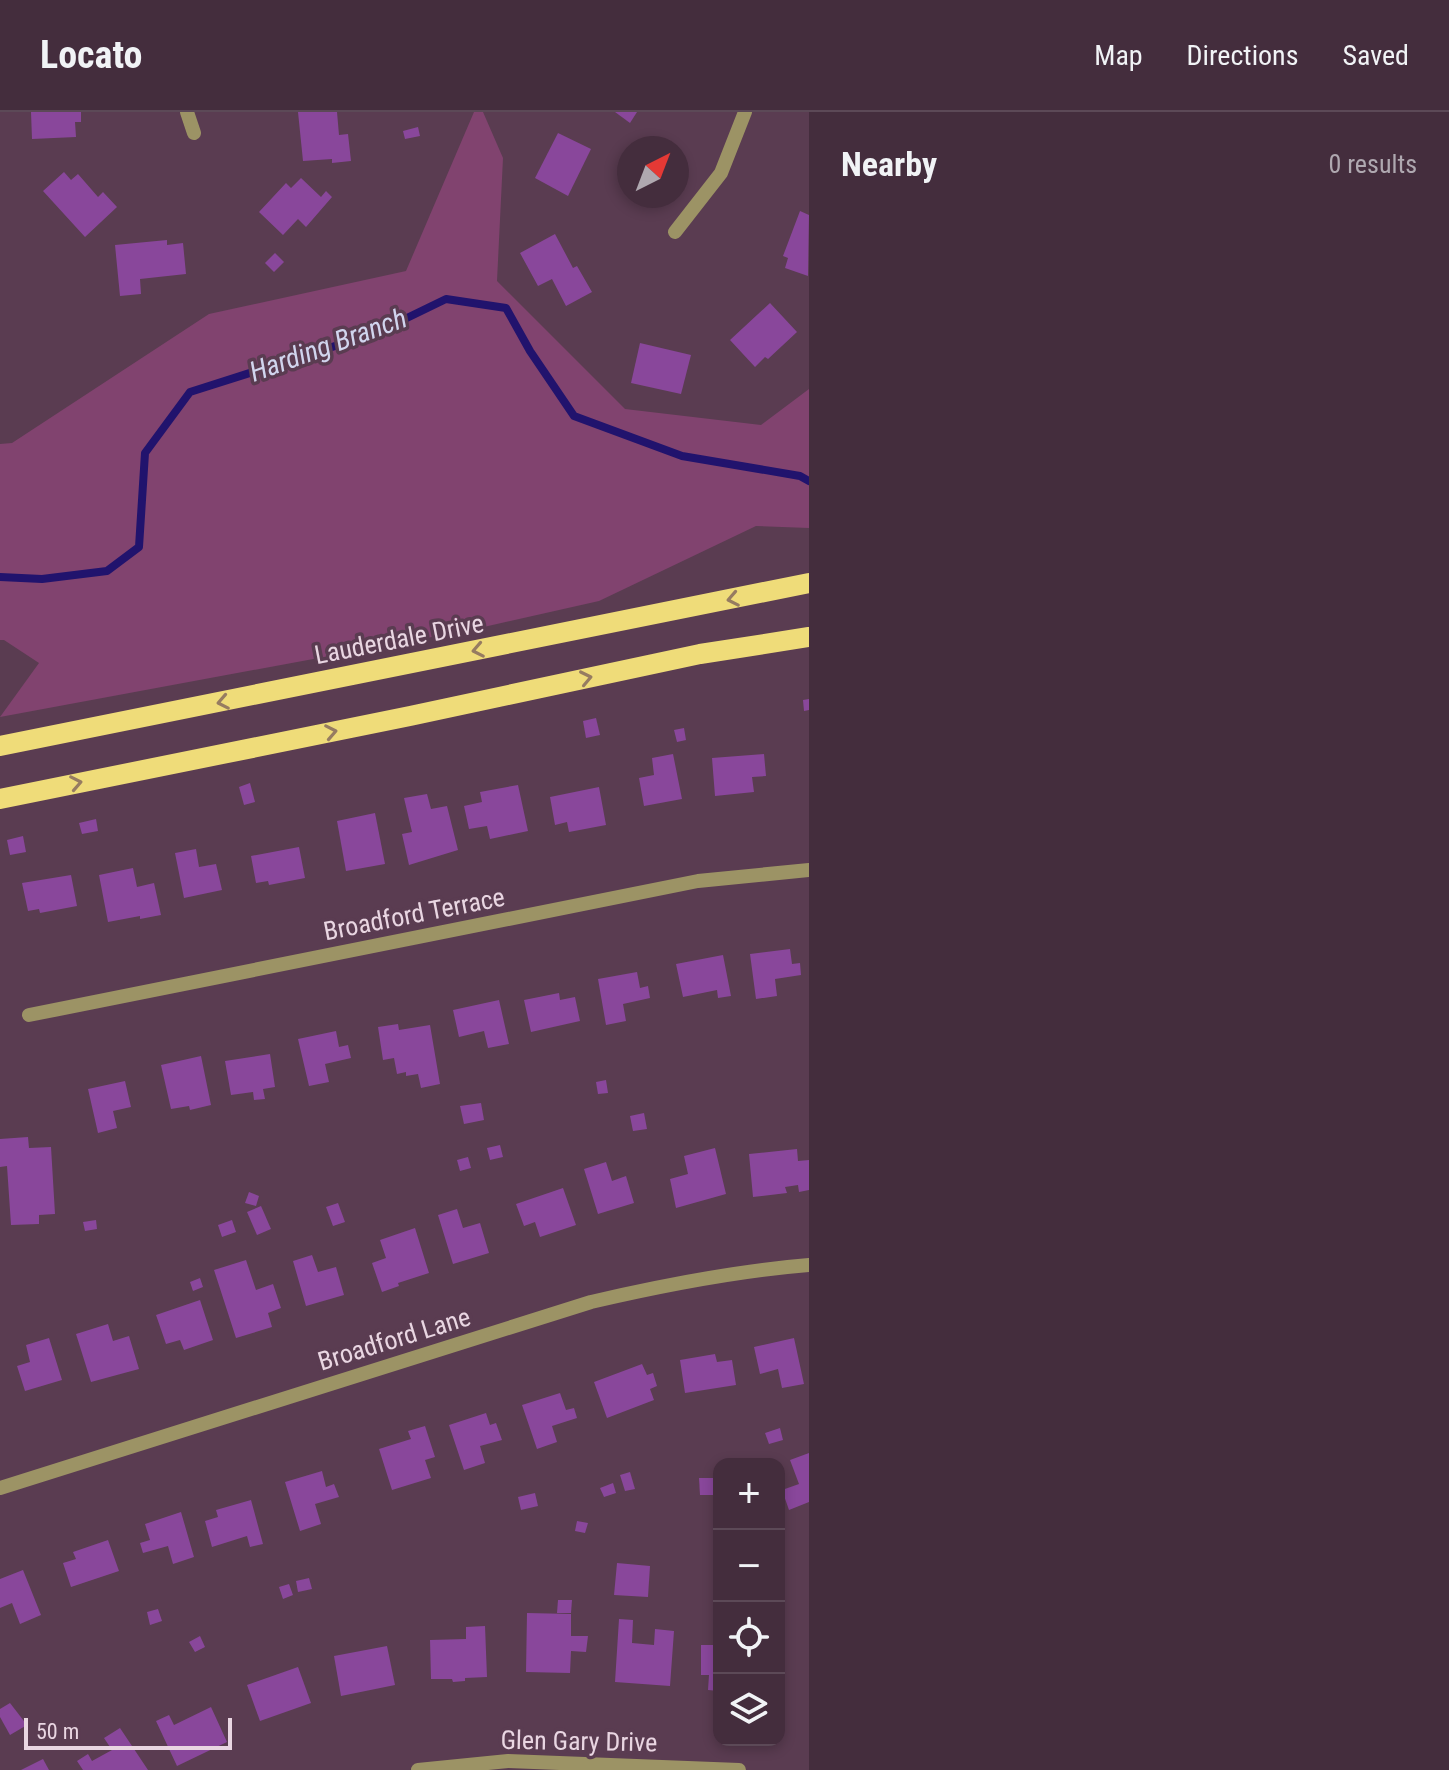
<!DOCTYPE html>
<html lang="en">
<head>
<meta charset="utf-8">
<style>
	body { margin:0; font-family:"Roboto Condensed",sans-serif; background:#4e3948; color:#f1f3f6 }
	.controls { position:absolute; right:24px; bottom:24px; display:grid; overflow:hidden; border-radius:16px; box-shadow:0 4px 12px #0003 }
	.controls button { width:72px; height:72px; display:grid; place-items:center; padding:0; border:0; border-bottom:2px solid #5c4957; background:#442d3d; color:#f1f3f6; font:40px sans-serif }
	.compass { position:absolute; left:617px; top:24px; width:72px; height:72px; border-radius:50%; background:#442d3d; box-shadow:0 4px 12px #0003; rotate:42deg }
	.scale { position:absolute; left:24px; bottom:20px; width:208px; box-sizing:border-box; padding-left:8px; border:4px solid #e9d6e2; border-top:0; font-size:22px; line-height:28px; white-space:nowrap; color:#e9d6e2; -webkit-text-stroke:6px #5a3c51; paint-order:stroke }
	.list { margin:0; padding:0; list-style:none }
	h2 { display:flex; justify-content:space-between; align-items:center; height:104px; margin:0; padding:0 32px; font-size:34px }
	h2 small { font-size:26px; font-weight:400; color:#afa8b0 }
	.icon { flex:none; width:44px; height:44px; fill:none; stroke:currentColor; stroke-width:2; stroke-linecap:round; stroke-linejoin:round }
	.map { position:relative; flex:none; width:809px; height:1658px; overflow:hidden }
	header { display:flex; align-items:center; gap:48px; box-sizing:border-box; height:112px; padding:0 40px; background:#442d3d; border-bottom:2px solid #5c4957 }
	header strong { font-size:38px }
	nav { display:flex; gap:44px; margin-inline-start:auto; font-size:28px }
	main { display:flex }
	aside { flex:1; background:#442d3d }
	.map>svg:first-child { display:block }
	.green { fill:#81436f }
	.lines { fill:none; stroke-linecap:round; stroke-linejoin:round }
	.stream { stroke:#21136d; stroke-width:8 }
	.building { fill:#89479b }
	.minor { stroke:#9c9365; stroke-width:14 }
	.major { stroke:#efdc79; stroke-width:20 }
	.oneway { stroke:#967c61 }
	.labels { text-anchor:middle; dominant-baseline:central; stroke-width:7; stroke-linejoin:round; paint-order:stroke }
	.street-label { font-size:26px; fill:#e9d6e2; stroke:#5a3c51 }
	.water-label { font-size:28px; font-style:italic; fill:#d1d5ee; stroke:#5a3c51 }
</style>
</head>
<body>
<header>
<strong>Locato</strong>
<nav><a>Map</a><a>Directions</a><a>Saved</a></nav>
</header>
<main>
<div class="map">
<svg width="809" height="1658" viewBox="0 0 809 1658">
	<rect width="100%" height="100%" fill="#5a3c51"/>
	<path class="green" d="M474 0H483L503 46 497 169 625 297 761 313 809 277V416L756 414 599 489 475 517 0 605 39 551 4 528H0V332L12 331 209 202 406 159Z"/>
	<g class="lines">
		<path class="stream" d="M0 465 42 467 107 459 139 435 145 341 190 280 376 221 446 187 506 196 530 239 574 304 682 344 800 364 809 369"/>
	</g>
	<g class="building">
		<path d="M31 0H81V10H75L76 25 32 27Z"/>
		<path d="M298 0H337L339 23 348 22 351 49 332 51V47L303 49Z"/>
		<path d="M615 0H637L630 11Z"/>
		<path d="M418 15 420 24 405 27 403 19Z"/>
		<path d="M558 21 591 37 568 84 535 66Z"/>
		<path d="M64 60 71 68 78 62 98 85 103 80 117 95 85 125 43 79Z"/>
		<path d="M301 66 321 85 326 79 332 85 306 115 298 107 283 123 259 100 286 71 291 76Z"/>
		<path d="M800 99 809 103 808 164 785 156 788 146 783 144Z"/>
		<path d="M555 122 573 156 577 154 592 180 566 194 552 167 538 174 520 141Z"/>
		<path d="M167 128V133L183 131 186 162 140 167 141 182 120 184 115 133Z"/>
		<path d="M275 141 284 150 274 160 265 151Z"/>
		<path d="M770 191 797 220 768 247 765 245 755 255 730 228Z"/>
		<path d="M640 231 691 243 681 282 631 271Z"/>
		<path d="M809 587V598L804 599 803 588Z"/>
		<path d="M596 606 600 623 586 626 583 609Z"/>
		<path d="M684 616 686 628 677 630 674 618Z"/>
		<path d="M673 642 682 687 644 694 639 666 654 663 652 646Z"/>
		<path d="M764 642 766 664 752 665 754 680 715 684 712 646Z"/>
		<path d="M250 671 255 690 244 693 239 675Z"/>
		<path d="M518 673 528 719 490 727 487 714 469 717 464 694 482 690 480 680Z"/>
		<path d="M599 675 606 713 569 720 567 710 555 713 550 685Z"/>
		<path d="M427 682 431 697 447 694 458 738 409 753 402 722 412 720 404 686Z"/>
		<path d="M375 701 385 752 346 759 337 709Z"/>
		<path d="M96 707 98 719 82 722 79 711Z"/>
		<path d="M23 724 26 740 10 743 7 728Z"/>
		<path d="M299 735 305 766 269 773 268 769 256 771 251 744Z"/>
		<path d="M196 737 199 755 216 752 222 778 184 786 175 741Z"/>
		<path d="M133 756 137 775 154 771 161 803 140 807V804L108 810 99 763Z"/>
		<path d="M71 763 77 794 40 801 39 797 28 799 22 771Z"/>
		<path d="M790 837 792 852 800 851 801 863 775 867 777 884 756 887 750 842Z"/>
		<path d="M723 843 731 884 718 886 717 878 683 885 676 852Z"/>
		<path d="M637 860 640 876 648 874 650 886 623 892 626 909 606 913 598 867Z"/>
		<path d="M559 881 560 888 575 885 580 909 531 920 524 888Z"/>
		<path d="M499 888 509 932 488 936 484 919 459 925 453 898Z"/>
		<path d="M398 912 399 918 430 913 440 972 421 976 418 962 406 964V960L397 962 394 946 383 948 378 915Z"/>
		<path d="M336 919 339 935 348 933 351 946 325 952 329 970 309 974 298 927Z"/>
		<path d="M270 942 275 975 263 977 265 987 254 988 253 980 231 983 225 949Z"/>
		<path d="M201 944 211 993 190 998 189 994 171 997 161 953Z"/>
		<path d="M606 968 608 981 598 982 596 970Z"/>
		<path d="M125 969 131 995 113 999 117 1016 98 1021 88 977Z"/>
		<path d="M481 991 484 1008 464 1012 460 994Z"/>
		<path d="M644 1001 647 1017 633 1019 630 1004Z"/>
		<path d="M28 1025 29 1036 51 1035 55 1102 39 1103V1112L11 1113 7 1054 0 1055V1027Z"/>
		<path d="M500 1033 503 1045 490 1048 487 1036Z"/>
		<path d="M715 1036 726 1082 676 1096 670 1067 688 1062 684 1044Z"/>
		<path d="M797 1037 798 1049 809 1048V1078L799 1080 798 1073 785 1075 787 1081 753 1085 749 1042Z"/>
		<path d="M468 1045 471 1056 460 1059 457 1048Z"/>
		<path d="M606 1050 612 1069 626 1064 634 1091 598 1102 584 1057Z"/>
		<path d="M563 1076 576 1113 540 1125 535 1110 524 1114 516 1092Z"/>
		<path d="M249 1080 259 1084 256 1094 245 1091Z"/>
		<path d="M338 1091 345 1110 333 1114 326 1095Z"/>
		<path d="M261 1094 271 1117 257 1123 247 1100Z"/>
		<path d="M457 1097 463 1116 480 1111 489 1141 453 1152 438 1103Z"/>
		<path d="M96 1108 97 1117 85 1119 83 1110Z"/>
		<path d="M232 1108 236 1120 222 1125 218 1113Z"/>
		<path d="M415 1116 429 1161 398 1171 399 1174 382 1180 372 1151 386 1146 380 1128Z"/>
		<path d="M312 1143 318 1160 336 1155 344 1183 306 1194 293 1149Z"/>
		<path d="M246 1148 256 1178 273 1172 281 1196 268 1201 272 1215 236 1226 214 1158Z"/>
		<path d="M200 1166 203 1175 193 1179 190 1170Z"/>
		<path d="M200 1188 213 1228 184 1238 180 1228 166 1232 156 1203Z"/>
		<path d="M108 1212 113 1229 129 1224 139 1257 91 1270 76 1222Z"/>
		<path d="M49 1226 62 1268 25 1279 17 1254 30 1250 26 1233Z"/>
		<path d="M794 1226 804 1272 782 1276 778 1257 760 1262 754 1235Z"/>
		<path d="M715 1242 717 1250 732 1248 736 1273 685 1281 680 1248Z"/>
		<path d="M642 1252 647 1263 653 1261 657 1274 650 1277 654 1288 607 1306 594 1270Z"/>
		<path d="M560 1281 566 1298 574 1296 577 1306 552 1314 557 1330 537 1337 522 1293Z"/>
		<path d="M486 1301 490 1313 496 1311 502 1328 480 1334 485 1351 464 1358 449 1313Z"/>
		<path d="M425 1314 435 1345 425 1348 431 1366 392 1378 379 1337 411 1327 408 1319Z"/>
		<path d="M780 1316 783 1328 769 1332 765 1321Z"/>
		<path d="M809 1341V1390L789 1398 782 1378 799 1372 790 1348Z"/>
		<path d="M322 1359 326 1375 334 1372 339 1385 315 1392 321 1412 300 1419 285 1370Z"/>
		<path d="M630 1360 635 1377 625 1379 620 1363Z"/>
		<path d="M699 1366H719V1383H700Z"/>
		<path d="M613 1371 616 1381 604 1385 600 1376Z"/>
		<path d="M535 1381 538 1394 521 1398 518 1385Z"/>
		<path d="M251 1388 263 1432 250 1435 247 1424 212 1435 205 1409 218 1405 216 1398Z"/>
		<path d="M181 1400 194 1445 173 1452 168 1434 143 1441 140 1431 150 1428 145 1412Z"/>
		<path d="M577 1409 588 1411 585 1421 575 1419Z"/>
		<path d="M108 1428 119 1459 71 1475 63 1451 76 1447 73 1440Z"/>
		<path d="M617 1451 650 1454 648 1485 614 1483Z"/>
		<path d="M23 1458 41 1503 20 1512 12 1491 0 1496V1467Z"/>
		<path d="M309 1466 312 1477 298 1480 296 1469Z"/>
		<path d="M289 1472 293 1483 283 1487 279 1475Z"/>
		<path d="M558 1488H572L571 1501H557Z"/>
		<path d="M158 1497 162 1509 150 1513 147 1500Z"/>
		<path d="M527 1501 571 1502V1524H588L586 1540 571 1539 570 1561 526 1560Z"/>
		<path d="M619 1507 633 1508 632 1531 654 1533 655 1517 674 1519 670 1574 615 1570Z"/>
		<path d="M485 1514 487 1565 465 1566V1569L453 1570 452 1567H431L430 1528 466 1527V1515Z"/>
		<path d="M200 1524 205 1535 195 1540 189 1530Z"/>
		<path d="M701 1533H719V1579L708 1578 709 1563H701Z"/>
		<path d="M387 1534 395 1573 341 1584 334 1544Z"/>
		<path d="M298 1555 311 1591 260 1609 247 1573Z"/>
		<path d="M10 1591 27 1613 10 1623 0 1605V1597Z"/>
		<path d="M211 1595 227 1630 177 1654 156 1609 169 1603 174 1613Z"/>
		<path d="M120 1616 148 1658H83L77 1649 88 1642 92 1649 112 1638 104 1626Z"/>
		<path d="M43 1647 49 1658H21Z"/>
	</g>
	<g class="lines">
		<g class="minor">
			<path d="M187 0 194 21"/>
			<path d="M675 120 721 61 745 0"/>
			<path d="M29 903 698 769 809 758"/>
			<path d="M0 1376 591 1190C664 1173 735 1159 809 1153"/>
			<path d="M418 1658 508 1649 739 1658"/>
		</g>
		<g class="major">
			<path d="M0 634 809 471"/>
			<path d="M0 687 410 604 700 542 809 525"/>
		</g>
	</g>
	<defs><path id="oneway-chevron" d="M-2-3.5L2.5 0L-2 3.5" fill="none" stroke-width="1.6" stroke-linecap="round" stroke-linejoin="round" transform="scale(2)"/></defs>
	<g class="oneway">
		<use href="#oneway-chevron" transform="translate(733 487) rotate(169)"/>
		<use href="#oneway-chevron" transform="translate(478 538) rotate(169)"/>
		<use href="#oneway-chevron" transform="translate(586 566) rotate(-12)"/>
		<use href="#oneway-chevron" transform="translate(223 590) rotate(169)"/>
		<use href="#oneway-chevron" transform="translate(331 620) rotate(-11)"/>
		<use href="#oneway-chevron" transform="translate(76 671) rotate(-11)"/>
	</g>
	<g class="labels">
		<g class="street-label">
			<text transform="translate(399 527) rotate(-11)">Lauderdale Drive</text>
			<text transform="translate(414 802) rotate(-11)">Broadford Terrace</text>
			<text transform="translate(394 1227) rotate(-17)">Broadford Lane</text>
			<text transform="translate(579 1629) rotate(1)">Glen Gary Drive</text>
		</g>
		<g class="water-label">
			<text transform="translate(328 233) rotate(-20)">Harding Branch</text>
		</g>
	</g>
</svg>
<div class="controls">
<button>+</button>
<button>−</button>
<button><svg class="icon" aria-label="locate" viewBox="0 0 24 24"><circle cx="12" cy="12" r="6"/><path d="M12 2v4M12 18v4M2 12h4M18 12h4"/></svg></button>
<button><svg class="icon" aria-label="layers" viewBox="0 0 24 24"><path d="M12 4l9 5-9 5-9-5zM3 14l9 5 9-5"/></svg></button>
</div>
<svg class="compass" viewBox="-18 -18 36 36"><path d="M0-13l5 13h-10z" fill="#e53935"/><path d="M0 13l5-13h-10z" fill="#afa8b0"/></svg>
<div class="scale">50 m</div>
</div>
<aside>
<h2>Nearby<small>0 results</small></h2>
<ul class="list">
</ul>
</aside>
</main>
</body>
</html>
